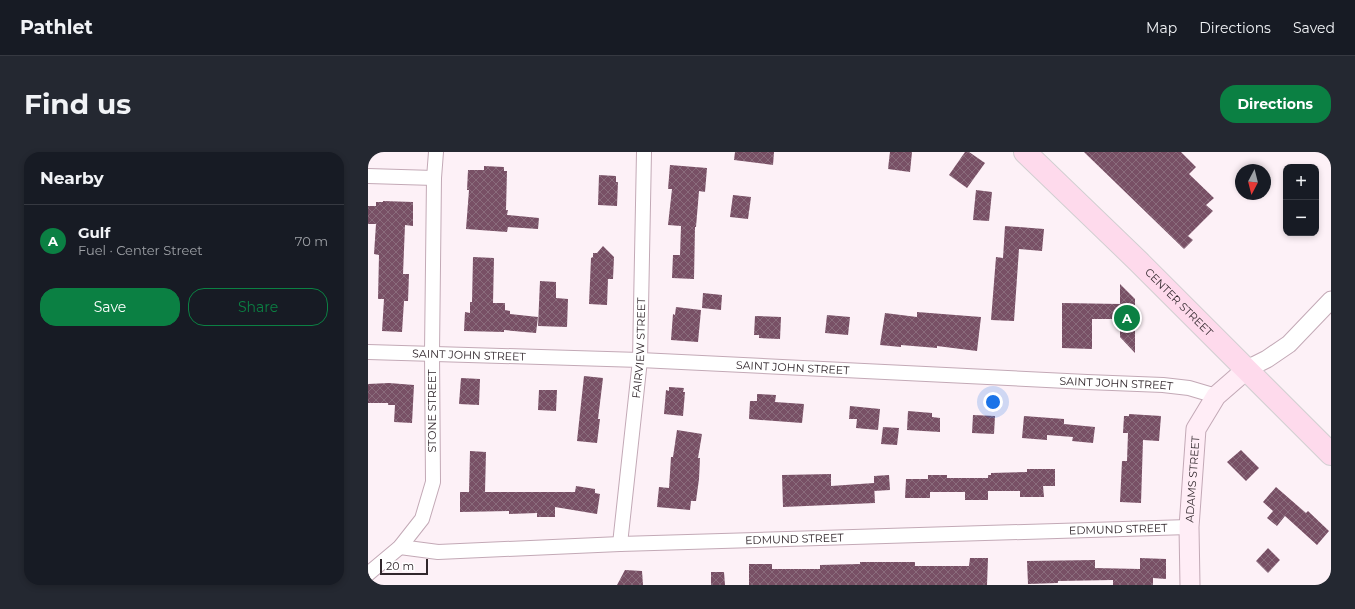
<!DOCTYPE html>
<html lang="en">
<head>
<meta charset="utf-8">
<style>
	body { margin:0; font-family:Montserrat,sans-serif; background:#242831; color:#f1f3f6 }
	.controls { position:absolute; right:12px; top:12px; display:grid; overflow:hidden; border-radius:8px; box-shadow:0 2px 6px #0003 }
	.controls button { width:36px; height:36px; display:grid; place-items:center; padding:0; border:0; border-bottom:1px solid #363941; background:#171b24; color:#f1f3f6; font:20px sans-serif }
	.compass { position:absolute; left:867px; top:12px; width:36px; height:36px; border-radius:50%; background:#171b24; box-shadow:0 2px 6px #0003; rotate:187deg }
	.scale { position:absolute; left:12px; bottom:10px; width:48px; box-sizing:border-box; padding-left:4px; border:2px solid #31272c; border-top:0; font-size:11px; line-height:14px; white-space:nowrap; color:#31272c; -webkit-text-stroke:3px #fff; paint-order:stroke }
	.you { position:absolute; left:625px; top:250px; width:14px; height:14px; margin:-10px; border:3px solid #fff; border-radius:50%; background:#1a73e8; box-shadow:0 0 0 6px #1a73e833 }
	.badge { display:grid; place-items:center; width:26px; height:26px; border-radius:50%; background:#0b8043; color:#fff; font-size:13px; font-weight:700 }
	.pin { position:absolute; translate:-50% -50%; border:2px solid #fff; box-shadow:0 1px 4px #0006 }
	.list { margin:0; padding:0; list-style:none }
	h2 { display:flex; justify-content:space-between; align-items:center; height:52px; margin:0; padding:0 16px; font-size:17px }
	h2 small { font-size:13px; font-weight:400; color:#9ea1a6 }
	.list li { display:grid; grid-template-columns:26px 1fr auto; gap:12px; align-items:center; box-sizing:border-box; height:72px; padding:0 16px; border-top:1px solid #363941 }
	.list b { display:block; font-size:15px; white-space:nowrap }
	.list p { margin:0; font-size:13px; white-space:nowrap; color:#9ea1a6 }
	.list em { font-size:13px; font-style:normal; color:#9ea1a6 }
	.actions { display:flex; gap:8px; padding:12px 16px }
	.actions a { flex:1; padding:9px 0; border:1px solid #0b8043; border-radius:16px; text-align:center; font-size:14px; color:#0b8043 }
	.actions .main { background:#0b8043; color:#fff }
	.map { position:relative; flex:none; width:963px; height:433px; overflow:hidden; border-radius:16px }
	header { display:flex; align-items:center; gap:24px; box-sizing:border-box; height:56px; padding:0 20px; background:#171b24; border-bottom:1px solid #363941 }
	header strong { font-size:19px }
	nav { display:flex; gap:22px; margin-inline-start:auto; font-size:14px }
	.intro { display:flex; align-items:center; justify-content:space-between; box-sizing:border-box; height:96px; padding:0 24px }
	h1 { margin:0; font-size:28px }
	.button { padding:10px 18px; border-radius:16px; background:#0b8043; color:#fff; font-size:14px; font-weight:700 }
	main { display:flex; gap:24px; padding:0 24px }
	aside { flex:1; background:#171b24; border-radius:16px; box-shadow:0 2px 6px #0003 }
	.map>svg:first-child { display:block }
	.building { fill:url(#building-cross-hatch) }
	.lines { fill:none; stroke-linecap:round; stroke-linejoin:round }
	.minor-casing { stroke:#c3a9b6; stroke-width:16 }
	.tertiary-casing { stroke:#c3a9b6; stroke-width:19 }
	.secondary-casing { stroke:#c3a9b6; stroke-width:21 }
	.primary-casing { stroke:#d2cfd1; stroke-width:24 }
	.minor { stroke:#fff; stroke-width:14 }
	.tertiary { stroke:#fff; stroke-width:17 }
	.secondary { stroke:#ffedf6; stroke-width:19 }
	.primary { stroke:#fedaec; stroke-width:22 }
	.labels { text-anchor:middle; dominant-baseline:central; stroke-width:4; stroke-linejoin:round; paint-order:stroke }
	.street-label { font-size:11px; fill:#31272c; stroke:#fff }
</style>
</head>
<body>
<header>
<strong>Pathlet</strong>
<nav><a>Map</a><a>Directions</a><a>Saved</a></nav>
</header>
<div class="intro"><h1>Find us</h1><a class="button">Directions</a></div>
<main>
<aside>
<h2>Nearby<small></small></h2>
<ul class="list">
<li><span class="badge">A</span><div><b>Gulf</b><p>Fuel · Center Street</p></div><em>70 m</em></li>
</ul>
<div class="actions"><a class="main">Save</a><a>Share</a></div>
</aside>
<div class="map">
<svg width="963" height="433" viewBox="0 0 963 433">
	<defs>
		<pattern id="building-cross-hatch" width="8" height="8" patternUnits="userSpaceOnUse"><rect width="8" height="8" fill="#785065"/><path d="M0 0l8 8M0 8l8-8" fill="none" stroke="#8a6c7c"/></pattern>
	</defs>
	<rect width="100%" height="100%" fill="#fdf1f7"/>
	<g class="building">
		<path d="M367 0H406L405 13 366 8Z"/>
		<path d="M522 0H544L542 20 520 17Z"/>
		<path d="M597 0H601L617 11 599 36 581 23Z"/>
		<path d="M716 0H813L828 15 821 22 846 46 838 53 845 59 820 84 825 88 816 97Z"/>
		<path d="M302 13 339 16 337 40 331 39 328 75H327L326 127 304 126 305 103H312L313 74 300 73 304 37H300Z"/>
		<path d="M116 14 136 15V19H139L138 58H140L139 63 171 66 170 77 140 75 139 80 98 77 101 38H99L100 18H116Z"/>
		<path d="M231 23 248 24V30H250L249 54 230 53Z"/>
		<path d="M608 38 624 40 621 69 605 68Z"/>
		<path d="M365 43 383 45 380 67 362 65Z"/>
		<path d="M15 49 45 50V74L37 73 35 122H41L40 149H36L34 180 14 179 16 147H10L11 103 6 102 8 72H0V54H8V50H15Z"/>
		<path d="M637 74 676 77 674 99 651 97 646 169 623 168 628 105 635 106Z"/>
		<path d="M235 94 246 105 245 127H240L239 153 221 152 223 106 225 105V101H229Z"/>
		<path d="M105 105 126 106 125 151H137V158L142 159V162L170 165 168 181 136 178V180L96 179 97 160 102 161V150H104Z"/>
		<path d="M172 129 188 130V146L200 147 199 175 170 174Z"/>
		<path d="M752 132 767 147V201L752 185V167H724V197L694 196V151L752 152Z"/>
		<path d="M335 141 354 143 353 158 334 156Z"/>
		<path d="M308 155 333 158 330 190 303 188 305 162 307 163Z"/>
		<path d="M549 160 613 165 609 199 569 194V196L533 193V195L512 193 517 161 549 165Z"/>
		<path d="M459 163 482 165 480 183 457 181Z"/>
		<path d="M387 164 413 165 412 187 391 186V183H386Z"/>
		<path d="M216 224 235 226 230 267H232L229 291 209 289Z"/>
		<path d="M93 226 112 227 111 253 91 252Z"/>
		<path d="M21 231 46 233 44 271 26 270 27 253H20V251H0V232Z"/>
		<path d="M301 235 316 236 315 240H317L315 264 296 262 298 238 301 239Z"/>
		<path d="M171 238H189L188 259 170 258Z"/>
		<path d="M389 242 408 243 407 250 436 252 434 271 381 267 382 249H389Z"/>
		<path d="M482 254 512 257 510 278 488 276 489 267H481Z"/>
		<path d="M540 259 564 261V265L572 266V280L539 278Z"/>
		<path d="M761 262 793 264 791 289 775 288 773 351 752 350 754 309H759L760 281H755L756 264H761Z"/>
		<path d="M605 263 627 264 626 282 604 281Z"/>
		<path d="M656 264 696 267V272L727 275 725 291 704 289 705 285 679 283V288L654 286Z"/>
		<path d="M515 275 531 276 529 293 513 292Z"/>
		<path d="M309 278 334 282 330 306H332L331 327 328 349H323L322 358 289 355 291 335 301 336 303 305H305Z"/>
		<path d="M873 298 891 316 878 329 859 310Z"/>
		<path d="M102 299 118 300 117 340H207L208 334 227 337V341L232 342 229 362 187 355V365H169V361L141 362V359L92 360V340H101Z"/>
		<path d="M659 317H687V334H675L676 345H652V339H620V348H597V340H562V346H537L538 327H560V323H579V326H620V323H623V321L659 320Z"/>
		<path d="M463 322V334L506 331 507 351 415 355 414 323Z"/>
		<path d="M521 323 522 338 506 339V324Z"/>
		<path d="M908 335 938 361 940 359 961 379 949 393 917 364 909 374 899 366 905 359 895 350Z"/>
		<path d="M900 396 912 408 900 421 888 409Z"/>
		<path d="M602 406H620L619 433H381V412H404V417H452V413L492 412V410H547V414H601Z"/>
		<path d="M772 406 798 407V427L785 426V433H745V428L690 429V431L660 432 659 409 727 408V416L772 417Z"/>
		<path d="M257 418 274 419 275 433H249Z"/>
		<path d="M343 420H356L357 433H343Z"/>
	</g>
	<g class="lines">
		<defs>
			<g id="minor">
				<path d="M0 24 66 26"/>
				<path id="s1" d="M0 200 272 208 719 230 795 233 821 236 848 244"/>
				<path id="s2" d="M252 392 272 208 276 0"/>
				<path id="s3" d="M32 395 70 400 252 392 821 375"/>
				<path d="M0 422 32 395 54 367 65 330 64 201 66 26 68 0"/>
			</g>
			<path id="tertiary" d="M879 217 899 207 921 192 963 148"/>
			<g id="secondary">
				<path id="s4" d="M822 433 821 375 828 277 848 244 879 217"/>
			</g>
			<g id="primary">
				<path id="s5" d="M657 0 771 110 963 302"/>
			</g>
		</defs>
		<use href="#minor" class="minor-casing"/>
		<use href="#tertiary" class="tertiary-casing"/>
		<use href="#secondary" class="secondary-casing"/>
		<use href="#primary" class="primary-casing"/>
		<use href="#minor" class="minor"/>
		<use href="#tertiary" class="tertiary"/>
		<use href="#secondary" class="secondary"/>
		<use href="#primary" class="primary"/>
	</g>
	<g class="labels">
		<g class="street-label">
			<text stroke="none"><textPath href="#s5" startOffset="215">CENTER STREET</textPath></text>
			<text stroke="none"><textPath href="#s2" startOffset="197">FAIRVIEW STREET</textPath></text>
			<text stroke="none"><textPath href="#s1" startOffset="101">SAINT JOHN STREET</textPath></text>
			<text stroke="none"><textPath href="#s1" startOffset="425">SAINT JOHN STREET</textPath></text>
			<text stroke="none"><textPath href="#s1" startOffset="749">SAINT JOHN STREET</textPath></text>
			<text transform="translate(64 259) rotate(-90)">STONE STREET</text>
			<text stroke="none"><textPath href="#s4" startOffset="106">ADAMS STREET</textPath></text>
			<text stroke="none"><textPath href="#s3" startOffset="719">EDMUND STREET</textPath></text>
			<text stroke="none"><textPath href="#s3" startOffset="395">EDMUND STREET</textPath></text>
		</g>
	</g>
</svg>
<div class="controls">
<button>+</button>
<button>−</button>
</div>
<svg class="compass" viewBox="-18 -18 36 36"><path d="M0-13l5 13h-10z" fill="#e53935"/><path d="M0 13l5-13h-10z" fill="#9ea1a6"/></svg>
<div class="scale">20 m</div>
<div class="you"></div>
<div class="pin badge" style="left:759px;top:166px">A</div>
</div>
</main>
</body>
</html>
